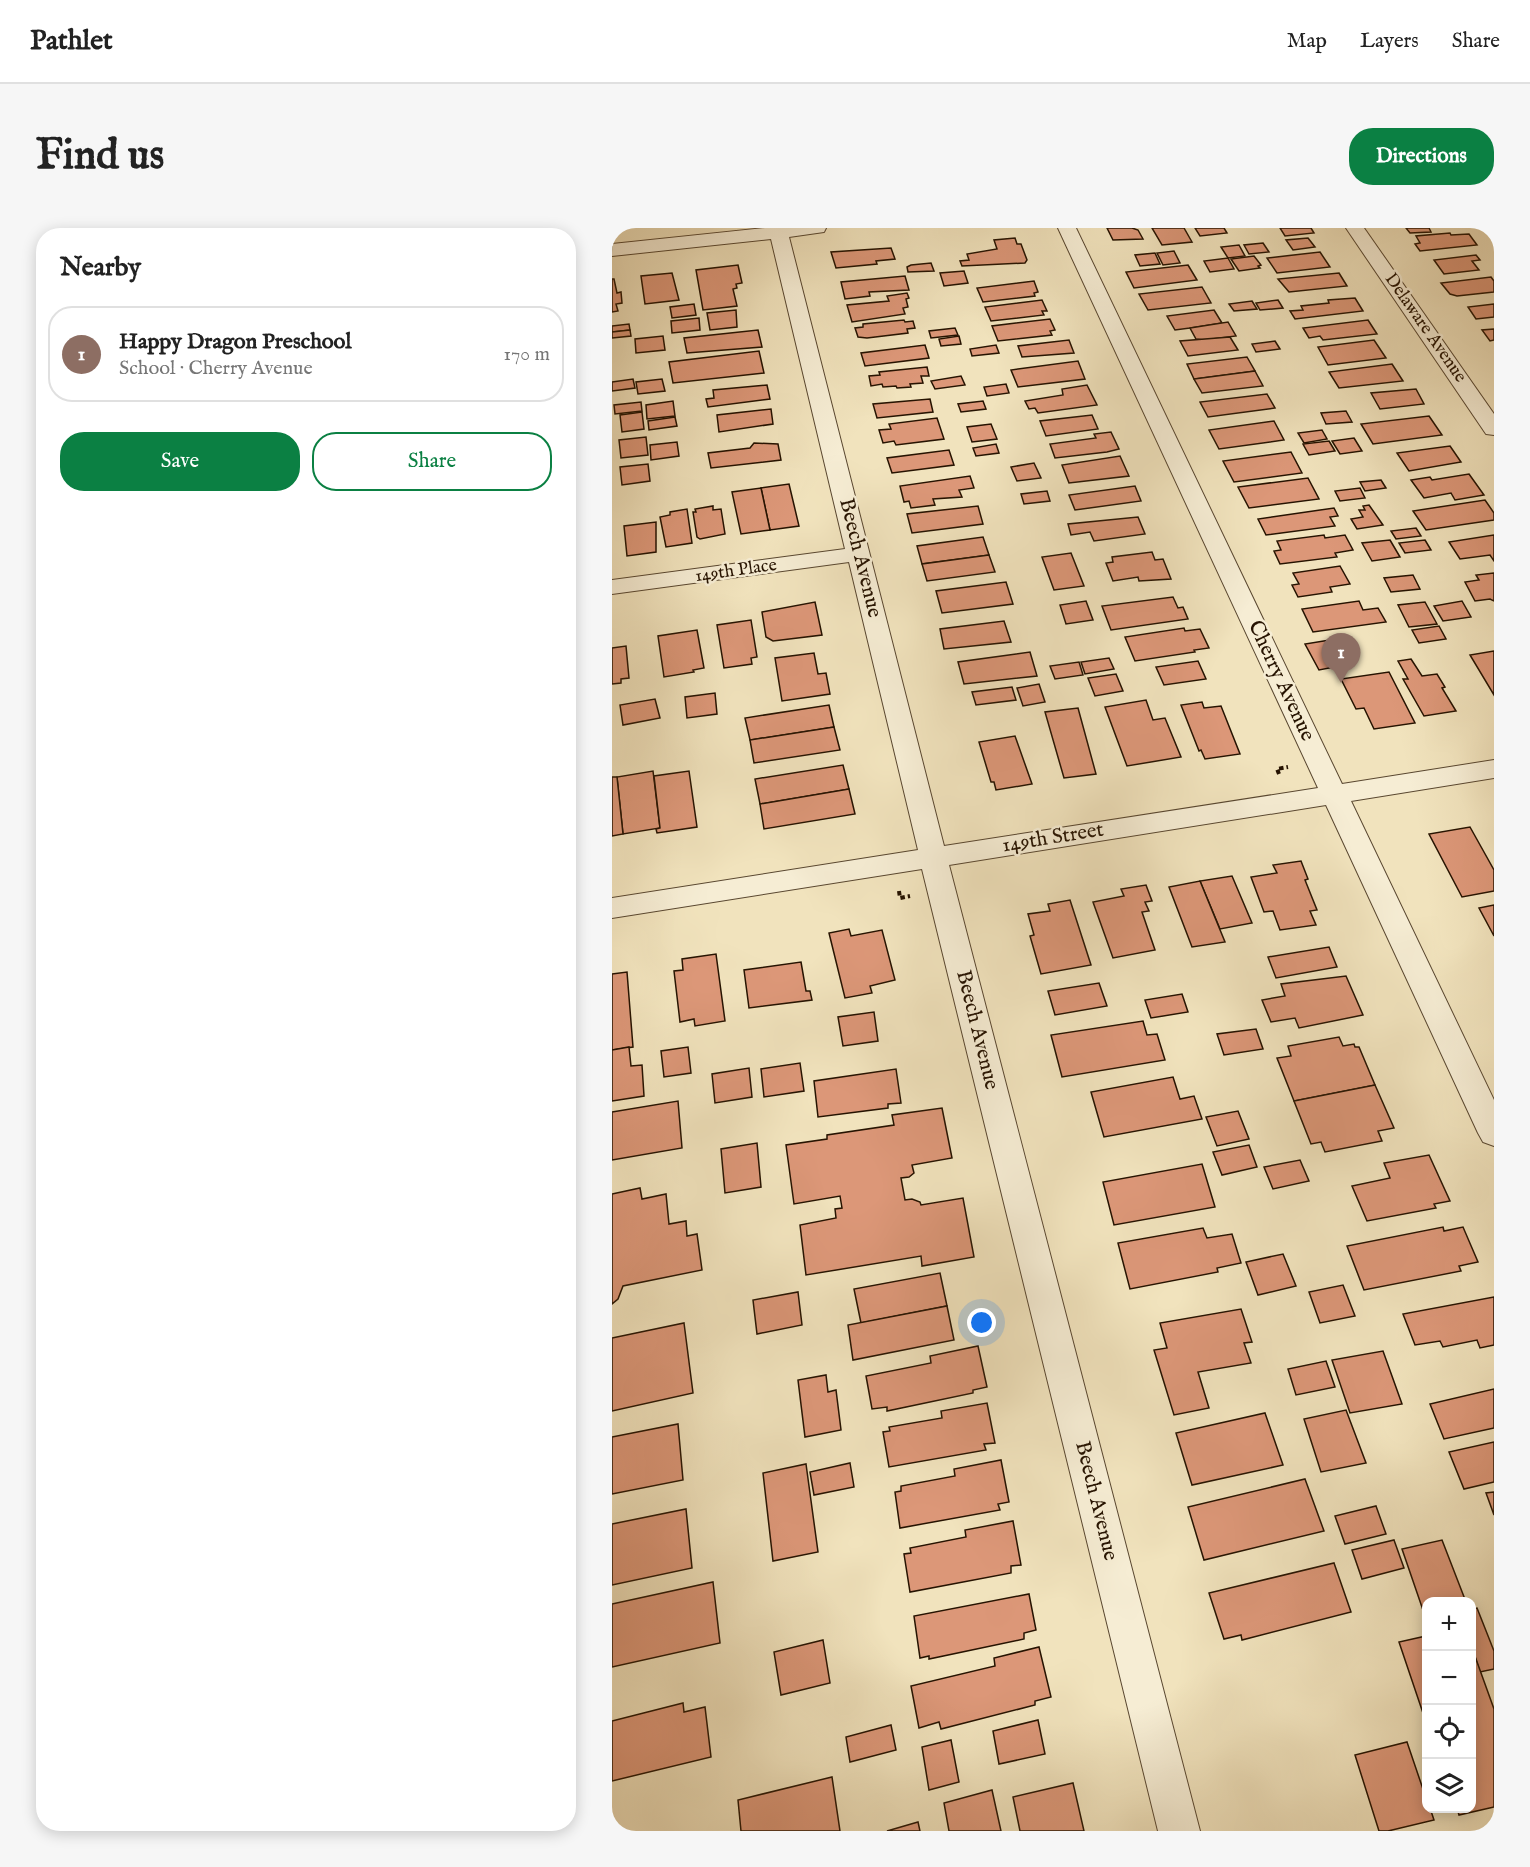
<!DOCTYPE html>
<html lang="en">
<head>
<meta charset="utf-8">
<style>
	body { margin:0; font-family:"IM FELL English",serif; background:#f6f6f6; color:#222 }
	.controls { position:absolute; right:18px; bottom:18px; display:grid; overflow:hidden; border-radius:12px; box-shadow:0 3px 15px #0003 }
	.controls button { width:54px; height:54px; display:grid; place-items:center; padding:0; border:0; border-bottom:2px solid #e0e0e0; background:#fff; color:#222; font:30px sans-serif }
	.you { position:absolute; left:370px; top:1095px; width:21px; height:21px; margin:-15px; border:4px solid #fff; border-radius:50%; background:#1a73e8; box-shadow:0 0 0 9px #1a73e833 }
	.badge { display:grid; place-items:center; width:39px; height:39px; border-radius:50%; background:#0b8043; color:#fff; font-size:20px; font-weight:700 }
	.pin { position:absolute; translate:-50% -50px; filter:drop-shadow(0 2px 3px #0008) }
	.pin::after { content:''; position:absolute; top:32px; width:21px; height:18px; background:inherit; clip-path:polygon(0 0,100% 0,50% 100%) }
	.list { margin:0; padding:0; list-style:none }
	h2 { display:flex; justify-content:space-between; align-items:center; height:78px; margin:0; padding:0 24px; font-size:26px }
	h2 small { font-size:20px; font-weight:400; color:#767676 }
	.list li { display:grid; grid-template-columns:39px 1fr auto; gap:18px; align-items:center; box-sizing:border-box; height:96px; margin:0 12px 12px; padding:0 12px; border:2px solid #e0e0e0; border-radius:24px }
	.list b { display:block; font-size:22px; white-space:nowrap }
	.list p { margin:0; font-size:20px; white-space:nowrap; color:#767676 }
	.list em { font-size:20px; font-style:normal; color:#767676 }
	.actions { display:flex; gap:12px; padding:18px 24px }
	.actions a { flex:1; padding:14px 0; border:2px solid #0b8043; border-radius:24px; text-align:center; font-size:21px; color:#0b8043 }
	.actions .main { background:#0b8043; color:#fff }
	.icon { flex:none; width:33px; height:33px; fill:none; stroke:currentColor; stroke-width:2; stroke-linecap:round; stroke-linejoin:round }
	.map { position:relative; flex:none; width:882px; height:1603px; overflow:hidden; border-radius:24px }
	header { display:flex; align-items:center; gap:36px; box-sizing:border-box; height:84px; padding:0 30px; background:#fff; border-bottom:2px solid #e0e0e0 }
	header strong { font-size:28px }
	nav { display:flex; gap:33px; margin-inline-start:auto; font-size:21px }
	.intro { display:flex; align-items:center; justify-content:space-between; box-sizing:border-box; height:144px; padding:0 36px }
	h1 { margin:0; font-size:42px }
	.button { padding:15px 27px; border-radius:24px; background:#0b8043; color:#fff; font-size:21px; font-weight:700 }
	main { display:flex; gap:36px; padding:0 36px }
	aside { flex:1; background:#fff; border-radius:24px; box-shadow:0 3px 15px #0003 }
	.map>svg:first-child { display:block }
	.building { fill:#dc9778; stroke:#261301; stroke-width:1.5 }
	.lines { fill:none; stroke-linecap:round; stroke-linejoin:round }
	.street-casing { stroke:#594730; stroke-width:2 }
	.path { stroke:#261301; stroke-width:4; stroke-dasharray:4.5 3; stroke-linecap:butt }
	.street { fill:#f6edd4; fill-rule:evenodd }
	.labels { text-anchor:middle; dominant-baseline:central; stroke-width:5; stroke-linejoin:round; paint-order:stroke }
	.far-street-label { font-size:18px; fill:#261301; stroke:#f6edd4 }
	.street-label { font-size:21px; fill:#261301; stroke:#f6edd4 }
</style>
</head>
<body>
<header>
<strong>Pathlet</strong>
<nav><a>Map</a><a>Layers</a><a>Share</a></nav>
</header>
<div class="intro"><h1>Find us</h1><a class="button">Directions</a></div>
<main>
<aside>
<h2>Nearby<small></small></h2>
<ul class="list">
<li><span class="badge" style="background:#8d6e63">1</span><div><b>Happy Dragon Preschool</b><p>School · Cherry Avenue</p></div><em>170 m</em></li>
</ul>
<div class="actions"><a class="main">Save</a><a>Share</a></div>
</aside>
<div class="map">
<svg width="882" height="1603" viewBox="0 0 882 1603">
	<rect width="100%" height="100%" fill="#f1e3bd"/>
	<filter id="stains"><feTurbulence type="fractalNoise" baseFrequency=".00333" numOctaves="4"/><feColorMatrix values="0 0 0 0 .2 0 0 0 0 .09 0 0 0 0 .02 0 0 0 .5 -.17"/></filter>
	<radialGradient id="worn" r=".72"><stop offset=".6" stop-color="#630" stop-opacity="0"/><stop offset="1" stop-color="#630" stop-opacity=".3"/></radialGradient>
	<g class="building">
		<path d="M495 0H520L526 2 531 11 501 12Z"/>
		<path d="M540 0H572L580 14 550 17Z"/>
		<path d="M583 0H612L615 5 588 8Z"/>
		<path d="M668 0H699L702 5 673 8Z"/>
		<path d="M794 0H817L819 4 798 5Z"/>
		<path d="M838 5 839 7 857 6 865 17 808 23 803 16 808 15 804 8Z"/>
		<path d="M403 10 405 16H409L415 32 413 35 350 38 348 33 357 32 355 26 385 21 382 12Z"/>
		<path d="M696 10 703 19 681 22 674 12Z"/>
		<path d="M651 15 657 24 637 26 632 17Z"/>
		<path d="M627 17 633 28 616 30 609 19Z"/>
		<path d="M279 20 283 31 264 33 265 36 224 40 219 24Z"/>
		<path d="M562 23 568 35 551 37 545 25Z"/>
		<path d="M708 24 718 39 665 45 655 30Z"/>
		<path d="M543 25 548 36 528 38 523 27Z"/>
		<path d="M864 27 868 32 860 33 867 42 832 46 822 32Z"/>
		<path d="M642 28 649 37 646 38 648 40 627 43 619 31Z"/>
		<path d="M616 30 622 41 598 44 592 33Z"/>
		<path d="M319 35 322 43 296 44 295 39 299 37Z"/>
		<path d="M126 37 130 55 124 56 125 60 121 61 125 78 91 82 84 42Z"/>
		<path d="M576 37 585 52 522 60 514 44Z"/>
		<path d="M352 43 356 55 332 58 328 45Z"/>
		<path d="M60 45 67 72 33 76 29 48Z"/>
		<path d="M727 45 735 58 677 64 666 51Z"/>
		<path d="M293 48 297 62 257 64 258 68 233 71 229 54Z"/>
		<path d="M879 49 882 53V64L845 68 838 66 829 55Z"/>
		<path d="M0 51H2L5 65 9 64 10 75 4 76 6 83 0 84Z"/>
		<path d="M422 53 426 64 422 65 423 68 371 74 365 60Z"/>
		<path d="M590 59 599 75 536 82 527 66Z"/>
		<path d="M295 65 297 70 294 71 296 79 291 80 293 86 240 94 235 77 277 73 275 68Z"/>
		<path d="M743 70 751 83 683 91 678 83 691 82 689 78 717 75 716 72Z"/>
		<path d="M430 72 435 83H430L432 87 379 93 373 79Z"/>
		<path d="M666 72 671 80 648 82 644 75Z"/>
		<path d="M640 73 645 81 622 83 617 76Z"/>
		<path d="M82 76 84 87 60 90 58 79Z"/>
		<path d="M882 76V89L864 91 856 79Z"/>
		<path d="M124 82 125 99 98 102 95 85Z"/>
		<path d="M602 82 610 95 578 100 563 102 555 88Z"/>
		<path d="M87 90 88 102 60 105 59 93Z"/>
		<path d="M438 91 443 102 438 103 440 107 386 113 380 98Z"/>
		<path d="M292 92 293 94 301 93 303 100 295 101 296 105 255 110 246 109 243 100 251 99V96Z"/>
		<path d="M756 92 765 106 711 112 708 108 697 110 691 100Z"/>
		<path d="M616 94 624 108 592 112 584 111 578 100Z"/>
		<path d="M17 96 18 102 0 104V98Z"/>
		<path d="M343 100 346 107 319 110 317 103Z"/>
		<path d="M882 101V112L878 113 870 102Z"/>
		<path d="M18 102 19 108 0 110V104Z"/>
		<path d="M146 102 150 119 75 125 72 110Z"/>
		<path d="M51 108 53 122 24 125 23 111Z"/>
		<path d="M347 108 349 116 329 118 327 111Z"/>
		<path d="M618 109 626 122 576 128 568 113Z"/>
		<path d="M457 112 462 125 410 129 406 118Z"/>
		<path d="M762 112 774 130 716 137 706 119Z"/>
		<path d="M663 113 668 121 644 124 640 116Z"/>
		<path d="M313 117 317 130 253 138 249 125Z"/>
		<path d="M384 117 387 125 360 128 358 121Z"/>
		<path d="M147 123 152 145 61 155 57 134Z"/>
		<path d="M635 129 643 143 582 151 575 136Z"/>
		<path d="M466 133 473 151 406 159 399 142Z"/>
		<path d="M780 136 791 153 727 160 717 144Z"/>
		<path d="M315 139 317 148H309L311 155 298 156 299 159 285 160 284 158 271 159 270 156 259 158 257 148 268 147 267 144Z"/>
		<path d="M643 143 651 158 590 165 582 151Z"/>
		<path d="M349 148 353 157 323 161 319 153Z"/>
		<path d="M21 151 23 160 0 163V154Z"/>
		<path d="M50 151 53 163 26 166 24 154Z"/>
		<path d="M394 156 397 165 375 168 372 159Z"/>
		<path d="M155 157 158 171 96 179 94 171 102 170 101 162Z"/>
		<path d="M475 157 485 177 426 185 423 180 417 181 413 173 451 167 450 161Z"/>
		<path d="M804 161 812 176 768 181 759 165Z"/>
		<path d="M655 166 663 180 596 189 588 174Z"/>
		<path d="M318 171 321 184 265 190 261 176Z"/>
		<path d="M61 173 63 188 35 191 34 177Z"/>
		<path d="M371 173 374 181 349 184 346 176Z"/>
		<path d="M29 174 30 183 3 186 2 177Z"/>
		<path d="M159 181 161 196 107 204 105 187Z"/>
		<path d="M734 183 740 194 714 196 709 185Z"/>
		<path d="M30 184 32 201 10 204 8 187Z"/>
		<path d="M480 187 486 201 434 208 428 193Z"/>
		<path d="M817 188 830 207 761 216 749 196Z"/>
		<path d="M63 189 65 198 37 202 36 193Z"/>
		<path d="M325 190 332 211 284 217 282 213 271 215 267 202 279 201 277 196Z"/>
		<path d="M662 193 672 212 607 221 597 202Z"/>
		<path d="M379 196 385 211 360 214 355 199Z"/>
		<path d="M710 202 715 211 692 215 686 205Z"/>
		<path d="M499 204 507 221 495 224 443 230 438 216 484 210 482 206Z"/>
		<path d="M34 209 36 227 9 230 7 212Z"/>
		<path d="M742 210 750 223 728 226 720 213Z"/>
		<path d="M717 213 723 223 697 227 691 216Z"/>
		<path d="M65 214 67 228 39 232 38 217Z"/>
		<path d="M142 215 166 216 169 232 99 240 96 225 138 220Z"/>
		<path d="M384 216 387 225 364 228 361 220Z"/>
		<path d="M838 218 849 234 797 243 785 225Z"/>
		<path d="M337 222 342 237 280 245 275 230Z"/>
		<path d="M679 224 690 245 622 254 611 233Z"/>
		<path d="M508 228 517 248 457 255 450 237Z"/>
		<path d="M422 235 429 250 405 253 399 239Z"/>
		<path d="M36 236 38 253 10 257 8 239Z"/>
		<path d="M857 246 872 267 843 272 839 265 812 270 799 252 818 249 820 252Z"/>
		<path d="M358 248 362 260 347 262 350 269 321 271 323 277 299 280 297 273 292 274 288 258Z"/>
		<path d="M696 250 707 271 637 280 626 259Z"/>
		<path d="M769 252 774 260 753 263 748 254Z"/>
		<path d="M177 256 187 298 158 302 149 260Z"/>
		<path d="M523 258 529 273 463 282 457 267Z"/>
		<path d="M149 260 158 302 129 306 120 264Z"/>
		<path d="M748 260 753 270 728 273 723 263Z"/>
		<path d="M435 263 438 273 412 276 409 266Z"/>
		<path d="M873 272 882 285V292L814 302 801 283Z"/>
		<path d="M757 277 771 297 745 301 739 291 751 289 747 282H753L751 278Z"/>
		<path d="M101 278V282L109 281 113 306 88 311 85 309 81 284H84L83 281Z"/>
		<path d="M366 278 371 296 300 305 295 286Z"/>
		<path d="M722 280 726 288 718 289 723 298 654 307 646 291Z"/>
		<path d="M75 281 80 315 54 319 48 289 58 287V284Z"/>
		<path d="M526 289 533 306 482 313 478 304 459 307 456 296Z"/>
		<path d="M44 294V324L15 328 12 298Z"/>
		<path d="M804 300 809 308 784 311 779 303Z"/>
		<path d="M712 307 713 310 733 307 741 322 723 325 725 329 668 336 662 323 669 322 665 313Z"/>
		<path d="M882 307V333L878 327 848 331 837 314Z"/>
		<path d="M371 309 377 327 310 336 305 318Z"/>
		<path d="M778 312 788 329 760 333 750 315Z"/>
		<path d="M813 312 819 322 793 325 787 315Z"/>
		<path d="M540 324 543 332 551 331 559 351 527 353 526 349 501 353 494 335 501 334 500 329Z"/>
		<path d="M459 325 472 358 442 362 430 329Z"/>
		<path d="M377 327 383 344 315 353 310 336Z"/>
		<path d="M728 338 738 356 718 359 720 364 686 369 680 357 687 356 681 345Z"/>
		<path d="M882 345V373L878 371 863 373 853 354 867 352 864 347Z"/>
		<path d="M801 347 808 361 779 364 772 350Z"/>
		<path d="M394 354 401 376 330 385 324 363Z"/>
		<path d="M561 369 566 380 571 379 576 391 499 402 490 378Z"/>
		<path d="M474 373 481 392 454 396 448 377Z"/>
		<path d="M747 373 751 382 766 380 774 394 701 404 690 381Z"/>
		<path d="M850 373 859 389 831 393 822 378Z"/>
		<path d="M203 374 210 407 161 413 154 409 150 384Z"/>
		<path d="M813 374 825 396 797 399 786 377Z"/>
		<path d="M139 392 145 429 139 430 140 436 112 440 105 397Z"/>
		<path d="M392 393 399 414 332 421 328 401Z"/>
		<path d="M827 398 834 411 807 415 800 402Z"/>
		<path d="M572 400 573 403 588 401 597 420 582 422 583 424 523 433 513 409Z"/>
		<path d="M85 402 92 440 81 442 82 444 52 449 46 408Z"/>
		<path d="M724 411H735L739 418 728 420 738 436 707 442 693 416Z"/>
		<path d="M14 418 17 450 9 451V455L0 456V420Z"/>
		<path d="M882 423V467L858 427Z"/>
		<path d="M418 424 425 448 352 456 346 434Z"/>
		<path d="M202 425 206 446 214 445 218 466 170 473 163 430Z"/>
		<path d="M497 430 502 441 473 446 469 434Z"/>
		<path d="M799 431 810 448 825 446 833 459 830 460 844 483 812 488 791 451H796L786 433Z"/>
		<path d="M586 433 594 451 552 457 544 439Z"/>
		<path d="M467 434 471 447 443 451 438 438Z"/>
		<path d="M777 444 803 495 762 501 752 480 744 481 729 451Z"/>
		<path d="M504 446 511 463 483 468 476 450Z"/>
		<path d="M427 456 433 474 411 478 405 460Z"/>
		<path d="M400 459 404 472 364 477 360 464Z"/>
		<path d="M103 465 105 486 75 490 73 469Z"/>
		<path d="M43 471 48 490 11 497 8 477Z"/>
		<path d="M534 472 541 492 553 490 569 529 515 538 493 479Z"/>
		<path d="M590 474 592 480 609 478 628 526 593 531 589 522 587 523 569 477Z"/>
		<path d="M217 477 222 499 138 512 133 490Z"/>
		<path d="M466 480 484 546 452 550 433 484Z"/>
		<path d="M222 499 228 522 142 535 138 512Z"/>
		<path d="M403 508 420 556 384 562 382 554H379L367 514Z"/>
		<path d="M231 537 237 561 148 576 143 551Z"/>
		<path d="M41 543 48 600 11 606 5 549Z"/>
		<path d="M77 543 85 599 45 605 44 601 48 600 42 548Z"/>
		<path d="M0 549H5L11 606 0 608Z"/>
		<path d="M237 561 243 586 152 601 148 576Z"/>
		<path d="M858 599 882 642V663L850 669 817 606Z"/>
		<path d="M689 633 696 651 693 652 705 682 698 683 704 697 668 702 661 683 652 684 639 649 665 645 661 637Z"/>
		<path d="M620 648 640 695 608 701 588 653Z"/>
		<path d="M588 653 613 714 580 719 557 659Z"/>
		<path d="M534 657 540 673 533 674 537 683 530 684 543 722 501 730 481 674 512 668 509 661Z"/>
		<path d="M458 672 479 737 429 746 418 708 422 707 416 686 438 683 436 676Z"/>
		<path d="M882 677V708L867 680Z"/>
		<path d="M237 701 239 708 270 702 283 752 258 758 260 765 233 770 217 705Z"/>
		<path d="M717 719 725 739 664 750 656 729Z"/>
		<path d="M104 726 113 793 83 798 82 791 68 794 62 743 71 742 70 731Z"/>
		<path d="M189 734 194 763H198L200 772 137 780 132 742Z"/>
		<path d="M15 744 21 819 0 822V746Z"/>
		<path d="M734 748 751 787 687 800 683 790 659 794 650 772 673 768 669 756Z"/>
		<path d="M487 755 495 778 443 787 436 763Z"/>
		<path d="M570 766 576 784 539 790 533 772Z"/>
		<path d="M262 784 266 813 231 818 226 789Z"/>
		<path d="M531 793 535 807 545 806 553 832 450 849 439 807Z"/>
		<path d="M644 801 651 821 612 827 605 806Z"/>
		<path d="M727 809 731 818 742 816 743 819H747L763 857 682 873 665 830 679 828 676 818Z"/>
		<path d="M17 819 19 838 30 837 32 868 0 873V822Z"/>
		<path d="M76 819 79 845 52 849 49 823Z"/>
		<path d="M188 835 192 863 152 869 149 841Z"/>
		<path d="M137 840 140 869 103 875 100 846Z"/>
		<path d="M284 841 289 875 276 876V880L206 889 202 853Z"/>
		<path d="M561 849 568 871 582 868 590 891 492 909 479 864Z"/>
		<path d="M763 857 782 900 766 903 770 913 713 924 709 914 699 916 682 873Z"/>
		<path d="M66 873 70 920 0 932V884Z"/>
		<path d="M330 880 340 930 300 937 302 945 297 949 289 950 293 972 300 971 308 974 309 977 351 970 362 1029 310 1038 309 1028 194 1047 188 997 224 990 223 981 230 980 228 968 182 976 174 917 215 911V907L282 897 280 887Z"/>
		<path d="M626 883 637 911 605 918 594 889Z"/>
		<path d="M145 915 149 959 113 965 109 921Z"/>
		<path d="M637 917 645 939 610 947 601 924Z"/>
		<path d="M817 927 838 973 822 976 824 980 755 993 740 958 778 950 772 935Z"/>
		<path d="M688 932 697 953 661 961 652 939Z"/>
		<path d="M590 936 603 979 502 997 491 954Z"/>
		<path d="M28 960 30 971 54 966 57 996 74 993 75 1008 85 1006 90 1042 11 1058 6 1071 0 1076V966Z"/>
		<path d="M831 999 832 1003 851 999 866 1034 847 1038 849 1043 752 1062 735 1018Z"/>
		<path d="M591 1000 595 1010 620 1006 629 1035 605 1040 606 1044 518 1061 506 1015Z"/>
		<path d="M671 1026 684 1058 646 1067 634 1034Z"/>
		<path d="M328 1045 335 1078 249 1095 242 1061Z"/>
		<path d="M731 1057 743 1088 708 1095 697 1064Z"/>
		<path d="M186 1064 190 1097 145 1106 141 1072Z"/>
		<path d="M882 1069V1117L868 1120 865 1112 831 1119 828 1113 803 1117 791 1086Z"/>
		<path d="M335 1078 342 1112 241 1132 236 1097Z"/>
		<path d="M629 1081 640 1114 632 1115 639 1135 586 1144 597 1180 562 1187 542 1122 555 1120 548 1095Z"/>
		<path d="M72 1095 81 1165 0 1183V1110Z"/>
		<path d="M366 1118 375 1159 361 1162V1165L275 1183V1179L260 1181 254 1148 319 1135 318 1128Z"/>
		<path d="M771 1123 790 1176 738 1185 720 1132Z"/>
		<path d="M714 1133 723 1159 684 1167 676 1141Z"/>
		<path d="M214 1147 216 1164 224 1162 229 1202 193 1209 186 1152Z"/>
		<path d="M882 1161V1200L832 1211 818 1176Z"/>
		<path d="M375 1175 383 1215 372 1216 374 1222 277 1239 271 1204 278 1203 277 1199 330 1190 329 1183Z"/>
		<path d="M734 1182 754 1235 709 1244 692 1191Z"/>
		<path d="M653 1185 671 1237 580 1257 564 1205Z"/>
		<path d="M66 1196 71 1252 0 1266V1209Z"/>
		<path d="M882 1214V1254L852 1261 837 1224Z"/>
		<path d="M389 1232 397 1274 386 1276 388 1282 288 1300 283 1264 289 1263V1258L343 1248 342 1241Z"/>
		<path d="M238 1235 242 1259 202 1267 198 1244Z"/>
		<path d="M194 1236 206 1324 161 1333 151 1245Z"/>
		<path d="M693 1251 712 1303 592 1332 576 1279Z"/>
		<path d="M882 1264V1287L874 1265Z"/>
		<path d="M764 1278 774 1306 733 1316 723 1288Z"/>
		<path d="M74 1281 80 1340 0 1357V1296Z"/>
		<path d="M401 1293 409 1337 399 1338V1345L298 1364 292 1326 299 1325 298 1320 354 1309 353 1302Z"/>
		<path d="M782 1312 792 1340 750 1351 740 1322Z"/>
		<path d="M830 1312 854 1374H814V1385H812L790 1321Z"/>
		<path d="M722 1335 739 1384 630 1412 629 1407 612 1411 597 1365Z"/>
		<path d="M101 1354 108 1415 0 1439V1376Z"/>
		<path d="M417 1366 424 1402 412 1405V1411L317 1431V1428L308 1430 302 1388Z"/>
		<path d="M865 1380 882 1423V1441L868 1444 860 1420V1381Z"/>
		<path d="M814 1408V1494L787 1414Z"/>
		<path d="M211 1412 218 1455 169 1467 162 1424Z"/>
		<path d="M427 1419 439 1469 423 1473V1477L329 1501 327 1494 307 1500 299 1458 383 1438 382 1430Z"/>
		<path d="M860 1420 882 1481V1579L847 1587 845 1580H860Z"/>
		<path d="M71 1475 72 1484 93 1479 99 1529 0 1553V1493Z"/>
		<path d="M426 1492 433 1526 387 1536 381 1503Z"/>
		<path d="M279 1497 284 1522 238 1534 234 1509Z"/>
		<path d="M339 1512 347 1554 317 1562 310 1519Z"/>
		<path d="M795 1514 814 1570V1580H818L822 1592 776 1603H767L743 1527Z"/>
		<path d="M220 1549 228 1603H129L126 1572Z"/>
		<path d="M461 1555 472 1603H408L401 1569Z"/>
		<path d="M380 1562 389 1603H337L332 1575Z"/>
		<path d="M306 1594 308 1603H275Z"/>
	</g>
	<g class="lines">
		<defs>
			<g id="street">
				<path d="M153 0H214L212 4 177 9 332 618 706 560 446 0H464L730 556 882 532V550L739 573 882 872V918L871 914 866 905 714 577 337 637 588 1603H546L310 641 0 690V670L306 622 237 334 0 366V352L233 321 159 11 0 28V16Z"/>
				<path d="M734 0H752L882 186V207L874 206Z"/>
			</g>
		</defs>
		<use href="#street" class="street-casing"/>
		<g class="path">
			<path d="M667 546 665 541 676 539"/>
			<path d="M287 663 288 670 298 668"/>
		</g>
		<use href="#street" class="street"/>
	</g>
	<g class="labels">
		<g class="far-street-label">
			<text transform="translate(813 100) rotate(55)">Delaware Avenue</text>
			<text transform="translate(124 343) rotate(-8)">149th Place</text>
		</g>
		<g class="street-label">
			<text transform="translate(248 330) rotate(76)">Beech Avenue</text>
			<text transform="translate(669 453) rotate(65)">Cherry Avenue</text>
			<text transform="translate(441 610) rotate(-9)">149th Street</text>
			<text transform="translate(365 802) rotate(76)">Beech Avenue</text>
			<text transform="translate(484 1273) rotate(76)">Beech Avenue</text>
		</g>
	</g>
	<rect width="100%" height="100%" filter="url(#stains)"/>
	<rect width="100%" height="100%" fill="url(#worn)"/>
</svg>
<div class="controls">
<button>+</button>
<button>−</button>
<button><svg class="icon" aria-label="locate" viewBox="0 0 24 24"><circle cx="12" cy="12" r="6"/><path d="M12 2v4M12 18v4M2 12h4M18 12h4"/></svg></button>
<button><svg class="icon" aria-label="layers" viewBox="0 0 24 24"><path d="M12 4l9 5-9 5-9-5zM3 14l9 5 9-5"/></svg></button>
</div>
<div class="you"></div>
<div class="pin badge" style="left:729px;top:455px;background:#8d6e63">1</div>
</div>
</main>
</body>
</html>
